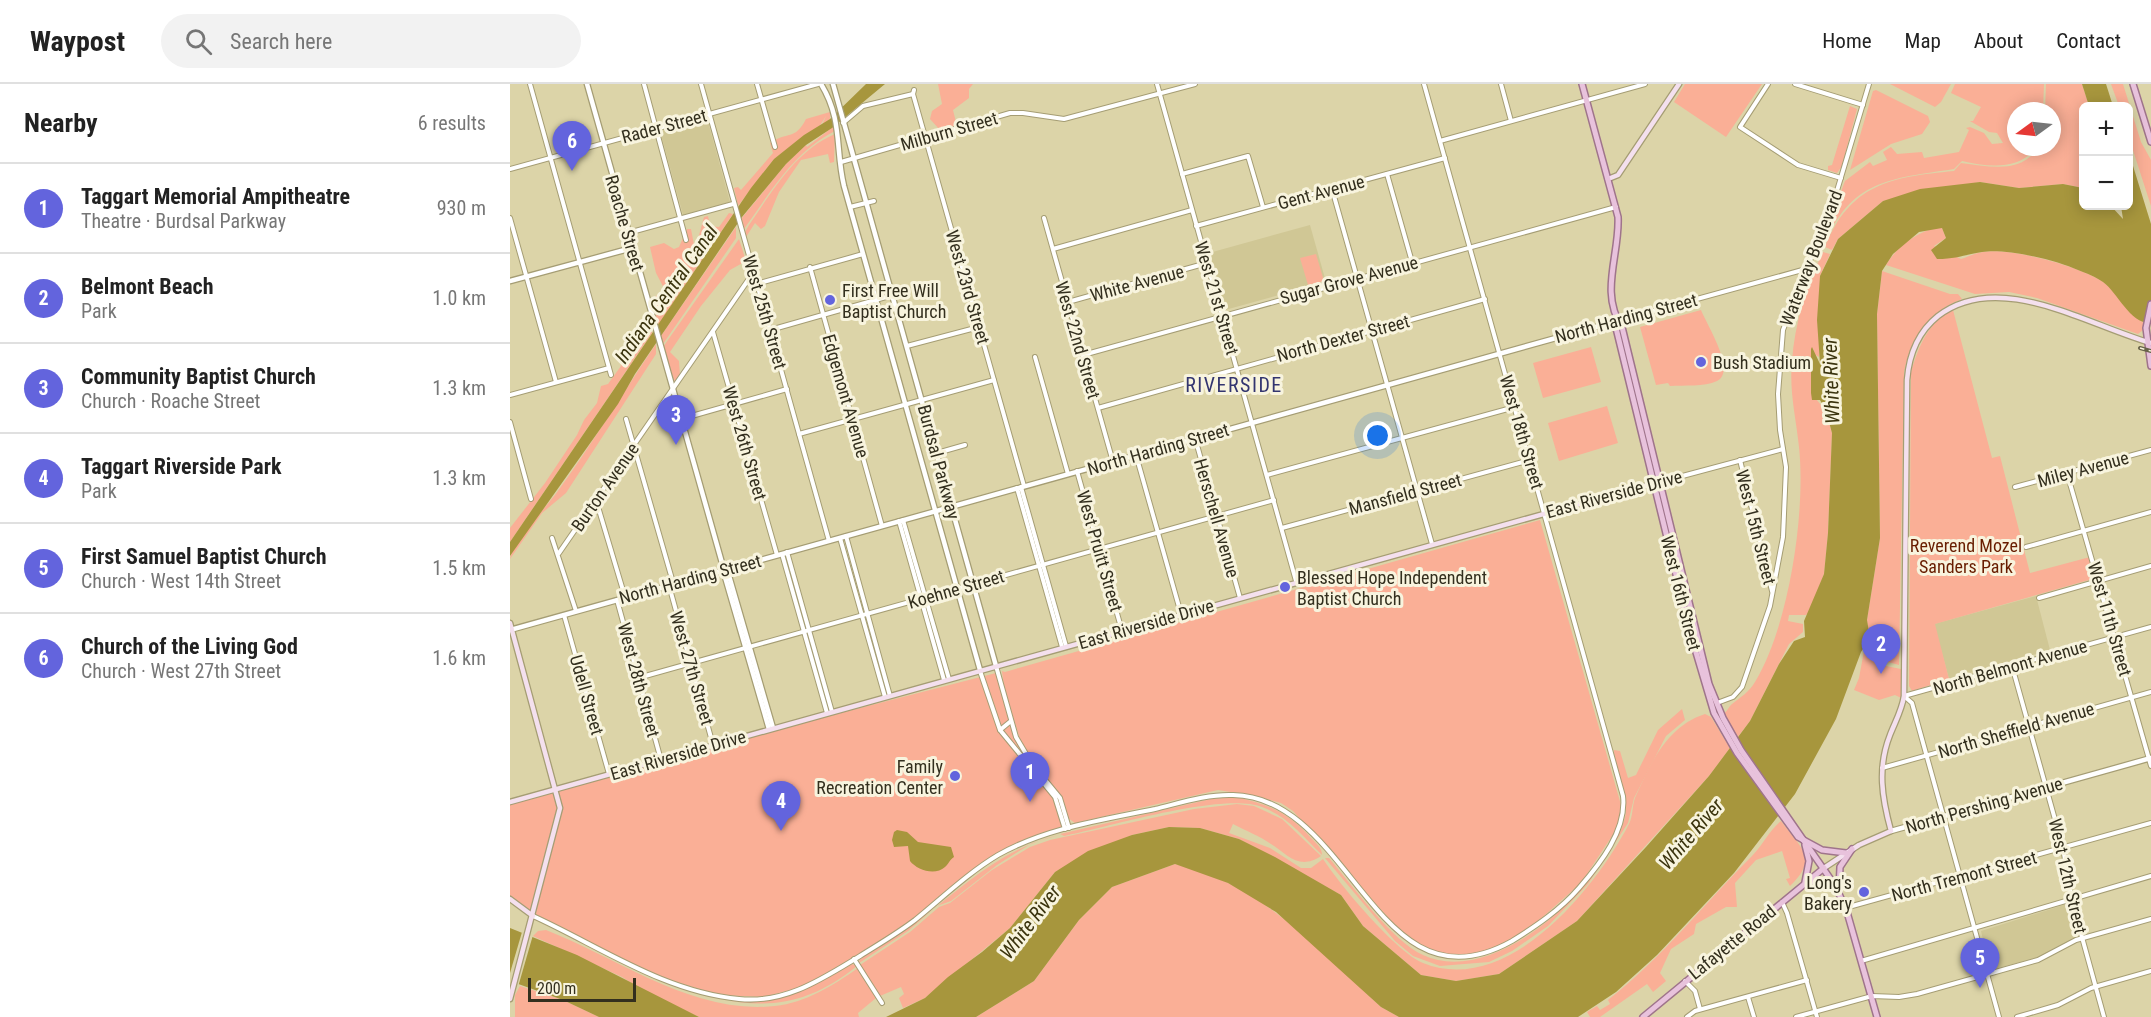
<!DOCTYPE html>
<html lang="en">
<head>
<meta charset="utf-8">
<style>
	body { margin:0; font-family:"Roboto Condensed",sans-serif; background:#f2f2f2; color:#222 }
	.controls { position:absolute; right:18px; top:18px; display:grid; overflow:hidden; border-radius:9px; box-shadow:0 3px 15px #0003 }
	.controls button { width:54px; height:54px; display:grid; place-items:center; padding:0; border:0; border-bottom:2px solid #e0e0e0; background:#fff; color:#222; font:30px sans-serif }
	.compass { position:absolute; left:1497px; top:18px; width:54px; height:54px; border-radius:50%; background:#fff; box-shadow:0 3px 15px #0003; rotate:255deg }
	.scale { position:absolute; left:18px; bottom:15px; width:108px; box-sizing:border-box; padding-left:6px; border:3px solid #332f1e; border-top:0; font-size:16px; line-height:21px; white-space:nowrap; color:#332f1e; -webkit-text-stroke:4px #f8f4de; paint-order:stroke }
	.you { position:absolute; left:868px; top:352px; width:21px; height:21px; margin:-15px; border:4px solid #fff; border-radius:50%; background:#1a73e8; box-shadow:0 0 0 9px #1a73e833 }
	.badge { display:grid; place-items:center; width:39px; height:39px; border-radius:50%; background:#6364dd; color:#fff; font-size:20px; font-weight:700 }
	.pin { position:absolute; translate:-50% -50px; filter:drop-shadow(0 2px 3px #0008) }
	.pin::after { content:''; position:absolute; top:32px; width:21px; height:18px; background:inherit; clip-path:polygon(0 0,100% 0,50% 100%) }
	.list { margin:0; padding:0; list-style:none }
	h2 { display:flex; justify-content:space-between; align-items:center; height:78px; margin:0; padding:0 24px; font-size:26px }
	h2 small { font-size:20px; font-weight:400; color:#767676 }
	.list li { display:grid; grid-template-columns:39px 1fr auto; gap:18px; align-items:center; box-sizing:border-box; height:90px; padding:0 24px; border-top:2px solid #e0e0e0 }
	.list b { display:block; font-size:22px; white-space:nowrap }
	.list p { margin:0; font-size:20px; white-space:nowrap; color:#767676 }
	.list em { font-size:20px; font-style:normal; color:#767676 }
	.icon { flex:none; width:33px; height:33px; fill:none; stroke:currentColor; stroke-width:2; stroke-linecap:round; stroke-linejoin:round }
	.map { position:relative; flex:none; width:1641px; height:933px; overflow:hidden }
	header { display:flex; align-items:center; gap:36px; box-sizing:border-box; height:84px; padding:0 30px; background:#fff; border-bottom:2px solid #e0e0e0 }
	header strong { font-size:28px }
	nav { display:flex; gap:33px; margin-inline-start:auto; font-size:21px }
	.search { width:420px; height:54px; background:#f2f2f2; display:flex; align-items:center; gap:15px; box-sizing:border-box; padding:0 21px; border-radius:33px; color:#767676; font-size:22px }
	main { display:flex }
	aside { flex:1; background:#fff }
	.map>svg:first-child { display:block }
	.built { fill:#d0c795 }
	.green { fill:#faaf96 }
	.water { fill:#a7963d }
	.pier { fill:#dcd4a8 }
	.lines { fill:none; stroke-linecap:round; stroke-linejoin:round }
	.minor-casing { stroke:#a59d74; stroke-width:6 }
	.tertiary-casing { stroke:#a59d74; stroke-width:7 }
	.secondary-casing { stroke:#a59d74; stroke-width:7 }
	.primary-casing { stroke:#9f748b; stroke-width:8 }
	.minor { stroke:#fff; stroke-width:4 }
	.tertiary { stroke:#fff; stroke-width:4.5 }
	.secondary { stroke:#f4e0ee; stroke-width:4.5 }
	.primary { stroke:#e8c2dc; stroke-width:5 }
	.rail-casing { stroke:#686349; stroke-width:4 }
	.rail { stroke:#f8f4de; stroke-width:1.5; stroke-dasharray:4.5; stroke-linecap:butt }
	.poi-dot { fill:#6364dd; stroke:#f8f4de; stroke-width:2 }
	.labels { text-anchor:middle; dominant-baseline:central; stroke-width:6; stroke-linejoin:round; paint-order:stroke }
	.street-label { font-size:18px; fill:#332f1e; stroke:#f8f4de }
	.poi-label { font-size:18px; fill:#332f1e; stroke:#f8f4de; text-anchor:start }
	.park-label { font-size:18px; fill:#681d00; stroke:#f8f4de }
	.water-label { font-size:20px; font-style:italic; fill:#3b340e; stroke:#f8f4de }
	.neighbourhood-label { font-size:20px; letter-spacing:1.5px; fill:#333570; stroke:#f8f4de }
</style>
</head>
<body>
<header>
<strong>Waypost</strong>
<div class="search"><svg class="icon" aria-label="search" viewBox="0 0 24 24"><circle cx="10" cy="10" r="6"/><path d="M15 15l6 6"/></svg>Search here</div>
<nav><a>Home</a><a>Map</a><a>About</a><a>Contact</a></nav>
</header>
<main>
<aside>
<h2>Nearby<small>6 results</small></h2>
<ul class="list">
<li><span class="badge">1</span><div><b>Taggart Memorial Ampitheatre</b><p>Theatre · Burdsal Parkway</p></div><em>930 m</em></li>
<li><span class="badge">2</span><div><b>Belmont Beach</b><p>Park</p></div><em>1.0 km</em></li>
<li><span class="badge">3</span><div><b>Community Baptist Church</b><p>Church · Roache Street</p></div><em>1.3 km</em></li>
<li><span class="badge">4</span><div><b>Taggart Riverside Park</b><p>Park</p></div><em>1.3 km</em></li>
<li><span class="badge">5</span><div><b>First Samuel Baptist Church</b><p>Church · West 14th Street</p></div><em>1.5 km</em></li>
<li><span class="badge">6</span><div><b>Church of the Living God</b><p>Church · West 27th Street</p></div><em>1.6 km</em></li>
</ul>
</aside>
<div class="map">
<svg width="1641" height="933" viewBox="0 0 1641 933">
	<rect width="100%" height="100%" fill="#dcd4a8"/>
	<g class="built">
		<path d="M197 34 220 118 173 131 150 47Z"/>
		<path d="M800 141 816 198 715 226 699 169Z"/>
		<path d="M1526 512 1540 566 1439 595 1424 540Z"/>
		<path d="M1557 820 1560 821 1568 850 1566 853 1533 872 1480 886 1471 847Z"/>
	</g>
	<g class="green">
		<path d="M428 0H463L459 5V14L443 26 447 42 430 46 420 35 422 27 432 20Z"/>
		<path d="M1175 0H1252L1216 53 1164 18Z"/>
		<path d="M1380 0H1441L1431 18 1425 23Z"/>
		<path d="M1445 0H1534L1533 27H1506V63H1527C1509 87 1478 83 1452 77L1444 85C1380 95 1341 95 1313 163L1310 162 1335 97 1360 78 1363 82 1377 76 1373 68 1381 63 1387 70 1412 68 1414 74 1449 68 1459 46 1456 44 1460 43 1474 49 1482 60 1493 59 1487 49 1479 48 1460 37H1463L1471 23 1441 9Z"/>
		<path d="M1536 0H1572L1579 22H1574L1573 104 1553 100 1509 104 1470 98 1373 117 1328 155 1322 166 1315 163C1340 100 1381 93 1444 87L1451 79C1479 82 1510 91 1529 63H1542V27H1535Z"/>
		<path d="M1601 0H1613L1631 58 1641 76V122L1619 54 1618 22H1609Z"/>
		<path d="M1366 6 1418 32 1420 38 1412 50 1381 60 1340 86 1363 7Z"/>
		<path d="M1340 22 1347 25 1332 82 1327 89 1318 86V82L1322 81Z"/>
		<path d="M320 28V35L312 41 316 32 309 43 264 75 228 122 224 104 228 103 231 106 263 69 260 59C277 47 285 57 296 35Z"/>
		<path d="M324 42 325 47C282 69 261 108 234 145L231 135 276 80 296 61 297 63Z"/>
		<path d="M325 50 324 78 320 79 318 70 291 76 269 108 255 142 251 145 245 139 236 153 235 148 239 141C262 108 286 66 325 50Z"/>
		<path d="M219 129 223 130 148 241 145 233 150 225 144 222 142 217 147 211 156 208 146 189 140 163 154 159 164 165 169 163 177 145H181L185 166 194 133 198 132 200 142 209 143Z"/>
		<path d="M226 143V154L153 260 151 252Z"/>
		<path d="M1428 143 1432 144 1436 154 1424 162 1451 175C1458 173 1465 169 1473 168 1500 163 1568 182 1592 197 1608 208 1618 228 1634 239L1633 246 1628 250 1527 214 1499 208 1465 210 1376 181C1388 161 1406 149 1428 143Z"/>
		<path d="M229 155 236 177 220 186 191 222 160 268 169 277 170 292 163 298 153 263Z"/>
		<path d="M1313 168 1320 170 1310 192 1309 273 1304 270 1303 264 1301 309 1316 327 1322 349 1318 449 1314 490 1300 527 1296 531H1279L1278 537 1293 540V548L1279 560 1240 637 1227 654 1214 629C1218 627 1218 623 1222 620 1231 613 1239 608 1245 598 1279 542 1296 428 1289 363 1286 334 1279 307 1282 277 1285 238 1296 203 1313 168Z"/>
		<path d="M806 170 814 197 798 201 790 174Z"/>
		<path d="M1372 187 1440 210H1448L1452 215C1419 227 1401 254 1394 288L1389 581 1378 578 1377 566H1382V559L1359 561 1357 536 1370 454 1367 230Z"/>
		<path d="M1191 226C1197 241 1227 288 1207 297 1194 303 1174 301 1160 302L1158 299 1146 301 1130 243Z"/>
		<path d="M1443 226 1482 374 1490 372 1520 489 1580 473 1586 494 1425 540 1439 595 1402 607 1399 602 1401 288C1409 262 1417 239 1443 226Z"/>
		<path d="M140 239 142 249 0 458V444L35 399 67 351 74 336 87 319 91 302 98 300 111 282 108 272 122 258 127 257 132 241Z"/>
		<path d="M146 260V270L56 409 32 429 0 475C3 458 34 425 45 411 81 362 112 310 146 260Z"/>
		<path d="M1081 263 1091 298 1033 314 1023 279Z"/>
		<path d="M1097 322 1108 359 1049 377 1038 339Z"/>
		<path d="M1030 436 1111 721 1108 743 1071 799 1017 847 965 873 927 871 897 855 783 727 771 719 746 712 708 706 565 739 558 734 550 711 531 690 548 714 554 742 492 769 461 790 384 850 292 903 253 913 209 911 153 894 23 832 0 813V719L226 656 486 589 503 651 512 662 494 603 492 587 495 588Z"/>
		<path d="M1360 564H1371V581L1391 585V614L1385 611 1369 616 1344 606 1349 594 1354 567Z"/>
		<path d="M1172 625 1175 636 1156 652 1124 714 1118 739 1078 800 1038 842 1002 867 979 878 930 882 903 872 885 857 815 774H819C843 802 882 857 913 871 985 905 1094 801 1114 737 1122 713 1104 689 1104 666L1110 667 1118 694 1126 691 1148 646Z"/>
		<path d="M1195 630 1201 633 1220 664 1199 692 1067 837 989 890 946 897 911 891 853 842 831 811 729 755 690 744 659 743 622 751 545 788 500 844 415 914 393 924 389 914 394 910 391 903 370 912 350 881 400 848 429 823 440 819 482 786 520 763 540 756 684 725 727 720 744 722 772 735 811 772C789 787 777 770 761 760 750 752 736 747 723 740L719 749 760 764 791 784H801L813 775C830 801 886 868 913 879 998 913 1085 805 1119 740 1123 732 1122 723 1125 714 1140 680 1157 642 1195 630Z"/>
		<path d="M727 713C762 722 778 728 802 755 807 760 812 764 812 771 793 752 777 732 752 723 712 708 599 743 554 752L550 750 701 715Z"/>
		<path d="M1271 737C1291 764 1309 774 1280 802L1276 795 1280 794 1272 767 1246 776 1225 799 1227 823H1216L1186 840 1184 850 1161 865 1150 889 1156 897 1143 908 1137 900 1090 933H1080L1077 928 1087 922 1090 926 1100 920 1098 916C1152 874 1194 820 1242 772 1253 761 1259 747 1271 737Z"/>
		<path d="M549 751 522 759 487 781 441 817 427 822 398 847 349 879 350 875C371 862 392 849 412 834 456 800 493 764 549 751Z"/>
		<path d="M665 780C749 798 811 867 871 923L889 933H466L524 897 569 836 602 803Z"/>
		<path d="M36 846C108 874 183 931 265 922 295 919 324 901 348 884L366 914 348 929 349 933H189L137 909 112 893 23 852 28 847Z"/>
		<path d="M342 880 347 882C289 929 239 926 172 905 187 908 204 915 221 917 267 922 304 903 342 880Z"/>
		<path d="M10 902 53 916 89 933H5V911Z"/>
	</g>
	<g class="water">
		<path d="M356 0H375L322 44 296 61 276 80 232 133 125 290 108 320 0 472V458L241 104 264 75 294 51 320 35Z"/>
		<path d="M1572 0H1596L1603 22H1579Z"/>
		<path d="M1619 69 1641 140V239C1620 240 1608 209 1593 198 1586 193 1576 189 1568 186 1546 176 1496 164 1472 168 1453 171 1447 175 1427 175L1421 166 1436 154 1432 144 1409 148 1383 170 1372 187 1367 230 1370 454 1357 536 1360 554 1351 568 1326 635 1285 710 1224 789 1147 871 1106 908 1068 933H889L871 923 766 828 718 799 665 780 602 803 569 836 524 897 466 933H376L415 914 438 893 472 868 500 844 545 788 578 767 622 751 659 743 690 744 729 755 765 773 831 811 853 842 911 891 946 897 989 890 1067 837 1136 763 1199 692 1240 637 1269 580 1284 557 1295 553 1294 537 1314 490 1318 449 1322 349 1316 327 1310 316H1302L1301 309V265L1302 263 1310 280 1307 236 1310 192 1328 155 1373 117 1410 105 1470 98 1509 104 1553 100 1573 104 1574 122H1601L1613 135 1611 122H1618Z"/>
		<path d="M387 746 397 748 408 758 441 763 444 773C439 776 439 780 435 783 425 792 407 786 400 777L398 762 384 763 382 756 384 748Z"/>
		<path d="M0 844 67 871 189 933H89L53 916 0 897Z"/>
	</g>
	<path class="pier" d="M12 848 23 851 8 903 0 901V889Z"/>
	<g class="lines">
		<defs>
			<g id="minor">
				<path d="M20 0 101 291"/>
				<path d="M134 0 176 156"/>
				<path d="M191 0 319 457"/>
				<path d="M247 0 265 63"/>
				<path d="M647 0 786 497"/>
				<path d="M991 0 1001 37"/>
				<path d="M1258 0 1230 43 1288 81 1331 94"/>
				<path d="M1285 0 1353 21"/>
				<path d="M404 6 403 10 514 402"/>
				<path d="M333 39 353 22 403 10"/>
				<path d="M930 57 1135 0"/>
				<path d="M331 78 500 29H513L554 35 685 0"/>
				<path d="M0 85 308 0"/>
				<path d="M672 90 738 72 753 123"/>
				<path d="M877 90 902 178"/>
				<path d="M822 105 922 460"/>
				<path d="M340 123 364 117"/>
				<path d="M0 134 46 298"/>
				<path d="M534 134 603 378"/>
				<path d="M686 142 935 74"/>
				<path d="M118 149 223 120"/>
				<path d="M543 165 682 126"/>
				<path d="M300 183 372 442"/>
				<path d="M246 200 353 170"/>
				<path d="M558 218 697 179"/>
				<path d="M1107 237 1296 185"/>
				<path d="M260 246 383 211"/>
				<path d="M203 248 267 471"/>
				<path d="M397 262 469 243"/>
				<path d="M573 271 1106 123"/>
				<path d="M525 273 558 390"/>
				<path d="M0 311 99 284"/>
				<path d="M588 324 975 215"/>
				<path d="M116 335 162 495 160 505 203 661"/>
				<path d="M171 335 277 305"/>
				<path d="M0 338 21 415"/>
				<path d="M289 350 484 296"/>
				<path d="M685 354 730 514"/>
				<path d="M427 369 455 361"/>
				<path d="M626 371 671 530"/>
				<path d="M1230 376 1262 507"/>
				<path d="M567 387 612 547"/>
				<path d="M1557 389 1641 682"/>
				<path d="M757 391 1005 323"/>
				<path d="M1150 398 1273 365"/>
				<path d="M511 403 556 562"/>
				<path d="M1505 403 1641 366"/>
				<path d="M507 404 552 563"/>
				<path d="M86 416 115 513"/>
				<path d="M393 436 439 595"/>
				<path d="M389 437 434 596"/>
				<path d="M772 444 1020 376"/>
				<path d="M336 452 380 612"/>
				<path d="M42 454 66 527"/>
				<path d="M330 454 375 613"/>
				<path d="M1516 463 1641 428"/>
				<path d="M277 468 322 628"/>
				<path d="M49 469 243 189"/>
				<path d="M272 470 317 629"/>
				<path d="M1529 514 1641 482"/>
				<path d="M107 516 151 676"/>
				<path d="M54 531 99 690"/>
				<path d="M486 582 506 653 522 680 550 714 559 744"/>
				<path d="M1502 582 1553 764 1562 817 1594 933"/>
				<path d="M470 587 490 646 545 713 555 745"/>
				<path d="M128 594 764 416"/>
				<path d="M1394 612 1402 619 1489 933"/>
				<path d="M1394 612 1641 543"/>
				<path d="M1207 619 1223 613 1232 603 1260 522 1273 453 1276 383 1270 346 1268 310 1273 246 1326 110 1359 0"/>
				<path d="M490 646 501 637"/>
				<path d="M1372 684 1641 608"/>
				<path d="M1272 818 1277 829 1307 933"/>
				<path d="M1335 824 1641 739"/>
				<path d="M23 832C89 862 154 908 229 915 275 920 312 895 350 872 369 860 388 849 405 836 432 814 458 789 488 771 536 744 592 736 645 725 670 719 697 710 723 711 843 713 866 933 1002 857 1026 842 1050 826 1069 804 1090 780 1117 746 1113 712L914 0"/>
				<path d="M344 875 372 919"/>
				<path d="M1351 877 1641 792"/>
				<path d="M1175 897 1185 907 1190 925"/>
				<path d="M1238 913 1244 933"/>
				<path d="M1177 933 1185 927 1297 896"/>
				<path d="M1286 933 1362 912 1389 913 1407 910 1528 876 1566 856 1641 835"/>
				<path d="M1507 933 1548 921 1581 904 1641 887"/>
			</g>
			<g id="tertiary">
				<path d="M77 0 214 486"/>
				<path d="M311 0C333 36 325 65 334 102L470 586"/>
				<path d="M323 0 486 582"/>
				<path d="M0 197 122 164"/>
				<path d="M217 485 263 644"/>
				<path d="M213 486 259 645"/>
				<path d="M0 546 1107 237"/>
				<path d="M1381 747 1641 674"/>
			</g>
			<g id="secondary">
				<path d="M1098 95 1108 91 1169 0"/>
				<path d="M0 539 50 724 0 915"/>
				<path d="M0 718 1145 399"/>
				<path d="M1314 784 1349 761 1381 747C1372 714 1367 684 1380 651 1385 638 1392 626 1394 612L1397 296C1399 271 1408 248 1428 232 1489 185 1577 241 1641 259"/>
				<path d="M0 815 23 832"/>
			</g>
			<g id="primary">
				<path d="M1072 0 1108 133C1110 170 1089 209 1112 243L1199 600 1213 634 1231 666 1326 803 1337 828 1367 933"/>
				<path d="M1623 0 1641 58"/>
				<path d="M1641 220 1636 244 1641 282"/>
				<path d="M1107 237 1106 244 1180 548 1204 629 1227 669 1288 753 1312 766 1336 769"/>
				<path d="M1295 761 1299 777 1295 798"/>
				<path d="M1297 798 1310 797 1325 801"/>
				<path d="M1329 806 1330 783 1342 765"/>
				<path d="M1133 933 1314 784"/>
			</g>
		</defs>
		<use href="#minor" class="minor-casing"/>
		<use href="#tertiary" class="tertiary-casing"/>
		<use href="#secondary" class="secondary-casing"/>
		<use href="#primary" class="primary-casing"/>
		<use href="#minor" class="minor"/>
		<use href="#tertiary" class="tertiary"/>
		<use href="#secondary" class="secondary"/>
		<use href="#primary" class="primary"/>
		<defs>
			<path id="rail" d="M1630 264 1641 267"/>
		</defs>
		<use href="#rail" class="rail-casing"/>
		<use href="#rail" class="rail"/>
	</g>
	<g class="poi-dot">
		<circle cx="320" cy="216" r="6"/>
		<circle cx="1191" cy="278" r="6"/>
		<circle cx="775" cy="503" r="6"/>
		<circle cx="445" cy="692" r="6"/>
		<circle cx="1354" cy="808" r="6"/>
	</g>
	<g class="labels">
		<g class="street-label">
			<text transform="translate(154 42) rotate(-15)">Rader Street</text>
			<text transform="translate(439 47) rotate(-16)">Milburn Street</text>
			<text transform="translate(811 108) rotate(-15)">Gent Avenue</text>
			<text transform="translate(115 139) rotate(74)">Roache Street</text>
			<text transform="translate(1301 174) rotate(-69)">Waterway Boulevard</text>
			<text transform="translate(839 196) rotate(-15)">Sugar Grove Avenue</text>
			<text transform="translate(627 199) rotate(-15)">White Avenue</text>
			<text transform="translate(458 203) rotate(74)">West 23rd Street</text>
			<text transform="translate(707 214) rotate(74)">West 21st Street</text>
			<text transform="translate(255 228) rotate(74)">West 25th Street</text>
			<text transform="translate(1116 234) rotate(-15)">North Harding Street</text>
			<text transform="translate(833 254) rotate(-15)">North Dexter Street</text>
			<text transform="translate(568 256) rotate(74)">West 22nd Street</text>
			<text transform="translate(336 312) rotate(74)">Edgemont Avenue</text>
			<text transform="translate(1012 348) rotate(74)">West 18th Street</text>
			<text transform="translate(235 359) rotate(74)">West 26th Street</text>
			<text transform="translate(648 365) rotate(-16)">North Harding Street</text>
			<text transform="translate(429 378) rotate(75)">Burdsal Parkway</text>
			<text transform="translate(1573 385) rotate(-15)">Miley Avenue</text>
			<text transform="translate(95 403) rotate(-55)">Burton Avenue</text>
			<text transform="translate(895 410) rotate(-15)">Mansfield Street</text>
			<text transform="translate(1104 410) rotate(-15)">East Riverside Drive</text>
			<text transform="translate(707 434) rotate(74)">Herschell Avenue</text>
			<text transform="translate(1246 443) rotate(76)">West 15th Street</text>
			<text transform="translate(590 467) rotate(74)">West Pruitt Street</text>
			<text transform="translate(180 495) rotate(-15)">North Harding Street</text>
			<text transform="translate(446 505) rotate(-16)">Koehne Street</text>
			<text transform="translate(1171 509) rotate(76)">West 16th Street</text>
			<text transform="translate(1600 535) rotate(74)">West 11th Street</text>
			<text transform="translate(636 540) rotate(-16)">East Riverside Drive</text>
			<text transform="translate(1500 583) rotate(-16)">North Belmont Avenue</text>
			<text transform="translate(182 584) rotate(74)">West 27th Street</text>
			<text transform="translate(129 596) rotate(75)">West 28th Street</text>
			<text transform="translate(77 611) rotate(74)">Udell Street</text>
			<text transform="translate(1506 646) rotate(-16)">North Sheffield Avenue</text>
			<text transform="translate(168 671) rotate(-16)">East Riverside Drive</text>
			<text transform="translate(1474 721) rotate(-16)">North Pershing Avenue</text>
			<text transform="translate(1454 792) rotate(-15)">North Tremont Street</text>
			<text transform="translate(1558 792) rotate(77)">West 12th Street</text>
			<text transform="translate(1222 858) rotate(-39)">Lafayette Road</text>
		</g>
		<g class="poi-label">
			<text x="332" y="206">First Free Will<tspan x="332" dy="21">Baptist Church</tspan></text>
			<text x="1203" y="278">Bush Stadium</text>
			<text x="787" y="493">Blessed Hope Independent<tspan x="787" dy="21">Baptist Church</tspan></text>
			<text x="433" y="682" text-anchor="end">Family<tspan x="433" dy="21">Recreation Center</tspan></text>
			<text x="1342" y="798" text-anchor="end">Long's<tspan x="1342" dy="21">Bakery</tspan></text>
		</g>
		<g class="park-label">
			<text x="1456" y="461">Reverend Mozel<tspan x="1456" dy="21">Sanders Park</tspan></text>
		</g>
		<g class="water-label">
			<text transform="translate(156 210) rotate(-55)">Indiana Central Canal</text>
			<text transform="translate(1321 297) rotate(-92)">White River</text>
			<text transform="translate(1181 750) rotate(-49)">White River</text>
			<text transform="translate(520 838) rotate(-53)">White River</text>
		</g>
		<g class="neighbourhood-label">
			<text x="724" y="301">RIVERSIDE</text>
		</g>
	</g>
</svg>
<div class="controls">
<button>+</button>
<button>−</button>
</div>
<svg class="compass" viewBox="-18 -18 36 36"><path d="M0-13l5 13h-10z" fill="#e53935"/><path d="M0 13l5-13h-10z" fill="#767676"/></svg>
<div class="scale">200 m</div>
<div class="you"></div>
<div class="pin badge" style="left:520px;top:718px">1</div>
<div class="pin badge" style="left:1371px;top:590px">2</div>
<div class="pin badge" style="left:166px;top:361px">3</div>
<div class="pin badge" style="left:271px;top:747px">4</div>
<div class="pin badge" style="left:1470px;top:904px">5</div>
<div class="pin badge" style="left:62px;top:87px">6</div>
</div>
</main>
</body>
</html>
